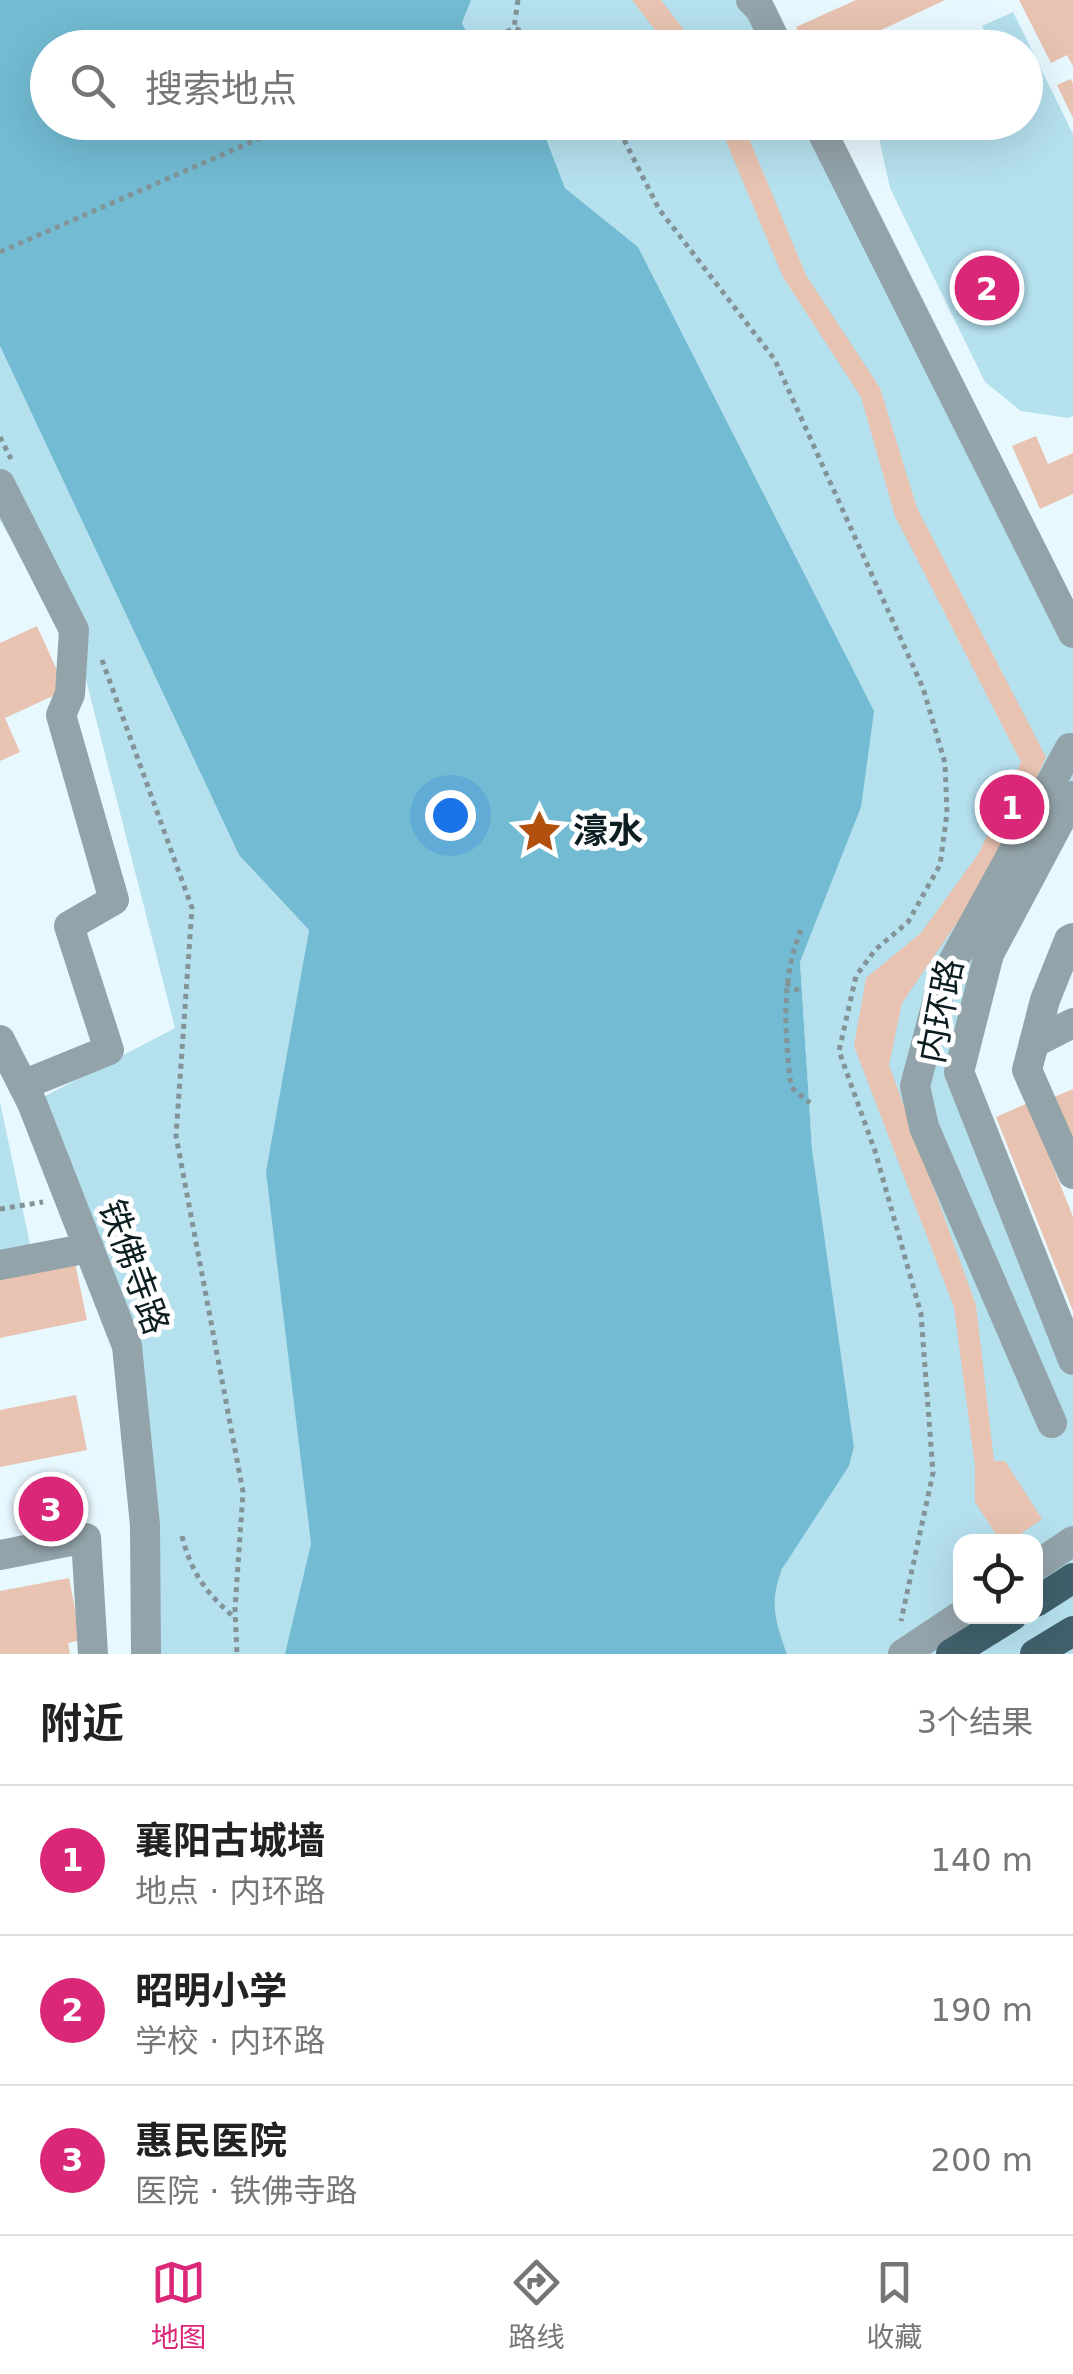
<!DOCTYPE html>
<html lang="zh">
<head>
<meta charset="utf-8">
<style>
	body { margin:0; font-family:"DejaVu Sans","Noto Sans SC",sans-serif; background:#f6f6f6; color:#222 }
	.controls { position:absolute; right:30px; bottom:30px; display:grid; overflow:hidden; border-radius:20px; box-shadow:0 10px 40px #0002 }
	.controls button { width:90px; height:90px; display:grid; place-items:center; padding:0; border:0; border-bottom:2px solid #e0e0e0; background:#fff; color:#222; font:50px sans-serif }
	.you { position:absolute; left:450px; top:815px; width:35px; height:35px; margin:-25px; border:8px solid #fff; border-radius:50%; background:#1a73e8; box-shadow:0 0 0 15px #1a73e833 }
	.badge { display:grid; place-items:center; width:65px; height:65px; border-radius:50%; background:#db2777; color:#fff; font-size:32px; font-weight:700 }
	.pin { position:absolute; translate:-50% -50%; border:5px solid #fff; box-shadow:0 2px 10px #0006 }
	.list { margin:0; padding:0; list-style:none }
	h2 { display:flex; justify-content:space-between; align-items:center; height:130px; margin:0; padding:0 40px; font-size:42px }
	h2 small { font-size:32px; font-weight:400; color:#767676 }
	.list li { display:grid; grid-template-columns:65px 1fr auto; gap:30px; align-items:center; box-sizing:border-box; height:150px; padding:0 40px; border-top:2px solid #e0e0e0 }
	.list b { display:block; font-size:38px; white-space:nowrap }
	.list p { margin:0; font-size:32px; white-space:nowrap; color:#767676 }
	.list em { font-size:32px; font-style:normal; color:#767676 }
	.icon { flex:none; width:55px; height:55px; fill:none; stroke:currentColor; stroke-width:2; stroke-linecap:round; stroke-linejoin:round }
	.map { position:relative; flex:none; width:1073px; height:1654px; overflow:hidden }
	.search { position:absolute; background:#fff; box-shadow:0 10px 40px #0002; left:30px; right:30px; top:30px; height:110px; display:flex; align-items:center; gap:25px; box-sizing:border-box; padding:0 35px; border-radius:55px; color:#767676; font-size:38px }
	.sheet { height:580px; background:#fff }
	nav { display:flex; justify-content:space-around; align-items:center; box-sizing:border-box; height:140px; border-top:2px solid #e0e0e0; background:#fff; font-size:28px; color:#767676 }
	nav a { display:grid; justify-items:center; gap:5px }
	nav .on { color:#db2777 }
	.map>svg:first-child { display:block }
	.green { fill:#b5e0ee; fill-rule:evenodd }
	.water { fill:#72bbd2 }
	.building { fill:#e8c3b1 }
	.lines { fill:none; stroke-linecap:round; stroke-linejoin:round }
	.path { stroke:#839499; stroke-width:5; stroke-dasharray:5 5; stroke-linecap:butt }
	.minor { stroke:#92a3a9; stroke-width:30 }
	.major { stroke:#40606b; stroke-width:30 }
	.labels { text-anchor:middle; dominant-baseline:central; stroke-width:10; stroke-linejoin:round; paint-order:stroke }
	.poi-label { font-size:35px; font-weight:bold; fill:#0d1e23; stroke:#fff; text-anchor:start }
	.street-label { font-size:35px; fill:#0d1e23; stroke:#fff }
</style>
</head>
<body>
<div class="map">
<svg width="1073" height="1654" viewBox="0 0 1073 1654">
	<rect width="100%" height="100%" fill="#e7f8fe"/>
	<g class="green">
		<path d="M471 0H751L779 47H474L462 23Z"/>
		<path d="M1013 12 1073 134V416L1068 418 1021 411 985 382 890 188 880 143 881 123 1026 122V48L992 47 982 26Z"/>
		<path d="M540 123H817L1073 633V796L989 954 959 1072 1073 1360V1654H787C781 1638 772 1619 773 1601 773 1566 829 1498 849 1466L854 1447 812 1149 800 962 861 806 638 247 565 188ZM960 1542H1036V1616H960Z"/>
		<path d="M0 346 239 855 309 930 267 1172 311 1544 287 1654H146L127 1346 32 1103 175 1028 84 672 0 520Z"/>
		<path d="M0 1102 31 1249 0 1255Z"/>
	</g>
	<path class="water" d="M0 0H471L462 23 474 47 48 48V122L540 123 565 188 638 247 874 711 861 807 800 962 812 1149 854 1447 849 1466 782 1569C769 1603 775 1621 787 1654H285L311 1544 266 1172 309 930 239 855 0 346Z"/>
	<g class="building">
		<path d="M632 0H661L698 48H669Z"/>
		<path d="M856 0H945L843 48H805L796 27Z"/>
		<path d="M1019 0H1073V66L1067 55 1051 63Z"/>
		<path d="M1071 79 1073 84V118L1057 85Z"/>
		<path d="M718 122H742L806 275 880 388 917 508 1046 757 999 861 902 1003 889 1065 976 1305 994 1461H1005L1042 1519 1009 1542H1001L975 1502V1466L954 1307 854 1046 866 978 921 933 979 853 1021 762 895 516 861 397 783 277Z"/>
		<path d="M1036 436 1048 464 1073 453V494L1040 509 1012 446Z"/>
		<path d="M37 626 66 690 5 718 20 752 0 761V643Z"/>
		<path d="M1073 1089V1148L1047 1100Z"/>
		<path d="M1028 1103 1073 1217V1311L996 1117Z"/>
		<path d="M74 1258 87 1320 0 1338V1273Z"/>
		<path d="M76 1395 87 1450 0 1467V1410Z"/>
		<path d="M69 1578 81 1640 68 1643 70 1654H0V1591Z"/>
	</g>
	<g class="lines">
		<g class="path">
			<path d="M518 0 514 28 562 48"/>
			<path d="M470 48 513 29"/>
			<path d="M615 122 659 209 775 360 923 688 945 763 947 813 940 865 908 922 875 950 856 976 839 1051 875 1151 921 1314 933 1473 901 1621"/>
			<path d="M0 252 297 122"/>
			<path d="M0 437 11 459"/>
			<path d="M102 660 192 908 176 1136 243 1492 235 1609 237 1654"/>
			<path d="M801 930C780 981 785 1033 791 1087L810 1103"/>
			<path d="M786 983 802 993"/>
			<path d="M0 1209 43 1202"/>
			<path d="M182 1536C191 1572 206 1593 233 1616"/>
		</g>
		<g class="minor">
			<path d="M751 0 760 9 779 48"/>
			<path d="M817 122 1073 633"/>
			<path d="M0 484 74 630 70 694 61 715 114 900 69 926 109 1050 23 1085"/>
			<path d="M1073 796 989 954 959 1072 1073 1360"/>
			<path d="M1073 938 1069 940 1045 1000 1027 1070 1073 1174"/>
			<path d="M0 1040 32 1103 127 1346 145 1525 146 1654"/>
			<path d="M1034 1043 1073 1023"/>
			<path d="M0 1265 89 1248"/>
			<path d="M1052 1423 924 1127 915 1086 943 980 1070 748 1073 750"/>
			<path d="M0 1555 86 1538 93 1654"/>
			<path d="M1036 1566 1073 1541"/>
			<path d="M903 1654 960 1616"/>
		</g>
		<g class="major">
			<path d="M1036 1602 1073 1578"/>
			<path d="M951 1654 1012 1616"/>
			<path d="M1035 1654 1073 1631"/>
		</g>
	</g>
	<defs>
		<symbol id="sight-bare" viewBox="-9 -9 18 18"><path d="M0-6L1.8-2.2L6-1.7L2.9 1.2L3.7 5.4L0 3.3L-3.7 5.4L-2.9 1.2L-6-1.7L-1.8-2.2Z" fill="#b2510e" stroke="#fff" stroke-width="2.5" paint-order="stroke"/></symbol>
	</defs>
	<g fill-rule="evenodd">
		<use href="#sight-bare" x="508" y="800" width="63" height="63"/>
	</g>
	<g class="labels">
		<g class="poi-label">
			<text x="573" y="831">濠水</text>
		</g>
		<g class="street-label">
			<text transform="translate(941 1011) rotate(-79)">内环路</text>
			<text transform="translate(134 1267) rotate(70)">铁佛寺路</text>
		</g>
	</g>
</svg>
<div class="controls">
<button><svg class="icon" aria-label="locate" viewBox="0 0 24 24"><circle cx="12" cy="12" r="6"/><path d="M12 2v4M12 18v4M2 12h4M18 12h4"/></svg></button>
</div>
<div class="you"></div>
<div class="pin badge" style="left:1012px;top:807px">1</div>
<div class="pin badge" style="left:987px;top:288px">2</div>
<div class="pin badge" style="left:51px;top:1509px">3</div>
<div class="search"><svg class="icon" aria-label="search" viewBox="0 0 24 24"><circle cx="10" cy="10" r="6"/><path d="M15 15l6 6"/></svg>搜索地点</div>
</div>
<section class="sheet">
<h2>附近<small>3个结果</small></h2>
<ul class="list">
<li><span class="badge">1</span><div><b>襄阳古城墙</b><p>地点 · 内环路</p></div><em>140 m</em></li>
<li><span class="badge">2</span><div><b>昭明小学</b><p>学校 · 内环路</p></div><em>190 m</em></li>
<li><span class="badge">3</span><div><b>惠民医院</b><p>医院 · 铁佛寺路</p></div><em>200 m</em></li>
</ul>
</section>
<nav>
<a class="on"><svg class="icon" aria-label="map" viewBox="0 0 24 24"><path d="M3 6l6-2 6 2 6-2v14l-6 2-6-2-6 2zM9 4v14M15 6v14"/></svg>地图</a>
<a><svg class="icon" aria-label="directions" viewBox="0 0 24 24"><path d="M12 3l9 9-9 9-9-9zM9 14v-3h6M13 9l2 2-2 2"/></svg>路线</a>
<a><svg class="icon" aria-label="saved" viewBox="0 0 24 24"><path d="M7 4h10v16l-5-4-5 4z"/></svg>收藏</a>
</nav>
</body>
</html>
